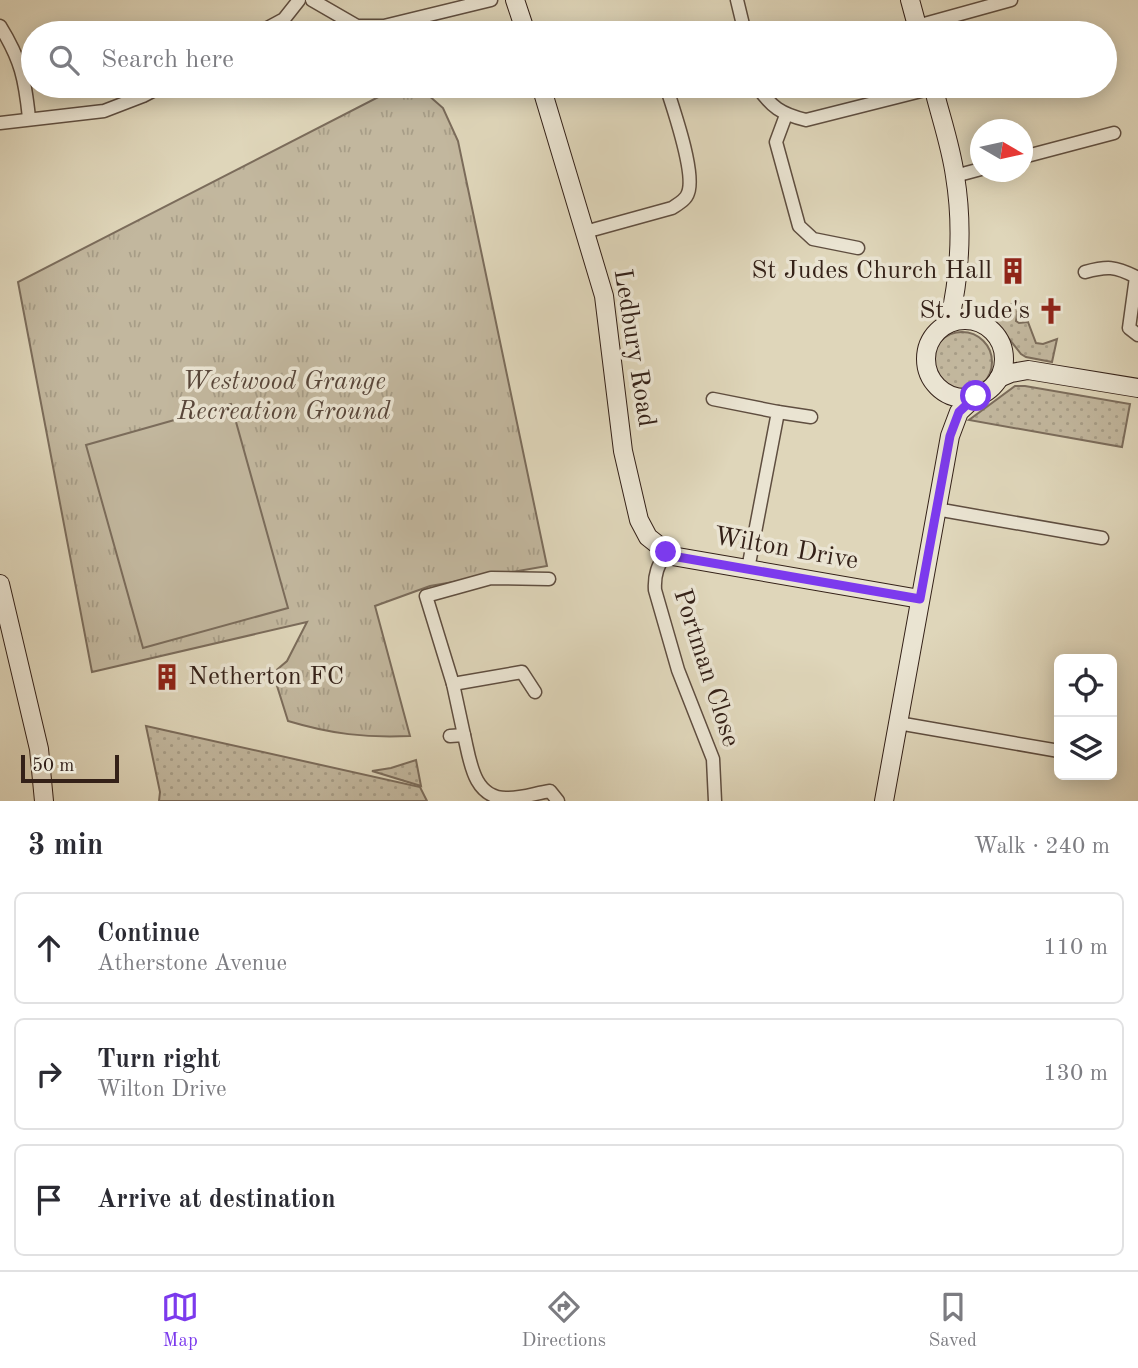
<!DOCTYPE html>
<html lang="en">
<head>
<meta charset="utf-8">
<style>
	body { margin:0; font-family:"Old Standard TT",serif; background:#f2f2f3; color:#2b2b33 }
	.controls { position:absolute; right:21px; bottom:21px; display:grid; overflow:hidden; border-radius:10px; box-shadow:0 4px 18px #0003 }
	.controls button { width:63px; height:63px; display:grid; place-items:center; padding:0; border:0; border-bottom:2px solid #e1e1e2; background:#fff; color:#2b2b33; font:35px sans-serif }
	.compass { position:absolute; left:970px; top:119px; width:63px; height:63px; border-radius:50%; background:#fff; box-shadow:0 4px 18px #0003; rotate:99deg }
	.scale { position:absolute; left:21px; bottom:18px; width:98px; box-sizing:border-box; padding-left:7px; border:4px solid #342118; border-top:0; font-size:19px; line-height:24px; white-space:nowrap; color:#342118; -webkit-text-stroke:5px #eae4d2; paint-order:stroke }
	.stop { position:absolute; width:21px; height:21px; margin:-16px; border:5px solid #7c3aed; border-radius:50%; background:#fff }
	.stop.end { background:#7c3aed; border-color:#fff; box-shadow:0 2px 7px #0008 }
	.list { margin:0; padding:0; list-style:none }
	h2 { display:flex; justify-content:space-between; align-items:center; height:91px; margin:0; padding:0 28px; font-size:30px }
	h2 small { font-size:23px; font-weight:400; color:#7c7c81 }
	.list li { display:grid; grid-template-columns:46px 1fr auto; gap:21px; align-items:center; box-sizing:border-box; height:112px; margin:0 14px 14px; padding:0 14px; border:2px solid #e1e1e2; border-radius:10px }
	.list b { display:block; font-size:26px; white-space:nowrap }
	.list p { margin:0; font-size:23px; white-space:nowrap; color:#7c7c81 }
	.list em { font-size:23px; font-style:normal; color:#7c7c81 }
	.icon { flex:none; width:38px; height:38px; fill:none; stroke:currentColor; stroke-width:2; stroke-linecap:round; stroke-linejoin:round }
	.map { position:relative; flex:none; width:1138px; height:801px; overflow:hidden }
	.search { position:absolute; background:#fff; box-shadow:0 4px 18px #0003; left:21px; right:21px; top:21px; height:77px; display:flex; align-items:center; gap:18px; box-sizing:border-box; padding:0 24px; border-radius:38px; color:#7c7c81; font-size:26px }
	.sheet { height:469px; background:#fff }
	nav { display:flex; justify-content:space-around; align-items:center; box-sizing:border-box; height:98px; border-top:2px solid #e1e1e2; background:#fff; font-size:19px; color:#7c7c81 }
	nav a { display:grid; justify-items:center; gap:4px }
	nav .on { color:#7c3aed }
	.map>svg:first-child { display:block }
	.grass { fill:url(#grass-dots); stroke:#7b6c5b; stroke-width:2 }
	.park { fill:url(#park-tufts); stroke:#7b6c5b; stroke-width:2 }
	.pitch { fill:#c2b79e; stroke:#7b6c5b; stroke-width:2 }
	.lines { fill:none; stroke-linecap:round; stroke-linejoin:round }
	.street-casing { stroke:#5f4e40; stroke-width:15 }
	.secondary-casing { stroke:#342118; stroke-width:20 }
	.street { stroke:#eae4d2; stroke-width:12 }
	.secondary { stroke:#eae4d2; stroke-width:18 }
	.route { stroke:#7c3aed; stroke-width:9 }
	.labels { text-anchor:middle; dominant-baseline:central; stroke-width:7; stroke-linejoin:round; paint-order:stroke }
	.poi-label { font-size:26px; fill:#342118; stroke:#eae4d2; text-anchor:end }
	.street-label { font-size:26px; fill:#342118; stroke:#eae4d2 }
	.park-label { font-size:26px; font-style:italic; fill:#58463a; stroke:#eae4d2 }
</style>
</head>
<body>
<div class="map">
<svg width="1138" height="801" viewBox="0 0 1138 801">
	<defs>
		<pattern id="grass-dots" width="8" height="8" patternUnits="userSpaceOnUse" patternTransform="scale(1.75)"><rect width="8" height="8" fill="#c2b79e"/><path d="M2 2h.1M6 6h.1" fill="none" stroke="#a79d87" stroke-width="1.8" stroke-linecap="round"/></pattern>
		<pattern id="park-tufts" width="24" height="20" patternUnits="userSpaceOnUse" patternTransform="scale(1.75)"><rect width="24" height="20" fill="#c2b79e"/><path d="M3 7l-1-3M5 7V3M7 7l1-3M15 17l-1-3M17 17v-4M19 17l1-3" fill="none" stroke="#a79d87"/></pattern>
	</defs>
	<rect width="100%" height="100%" fill="#dfd6ba"/>
	<filter id="stains"><feTurbulence type="fractalNoise" baseFrequency=".00286" numOctaves="4"/><feColorMatrix values="0 0 0 0 .2 0 0 0 0 .09 0 0 0 0 .02 0 0 0 .5 -.17"/></filter>
	<radialGradient id="worn" r=".72"><stop offset=".6" stop-color="#630" stop-opacity="0"/><stop offset="1" stop-color="#630" stop-opacity=".3"/></radialGradient>
	<g class="grass">
		<path d="M1019 302 1016 321 1019 323 1028 322 1036 343 1043 344 1057 339 1052 362 1026 357 1021 354 987 311Z"/>
		<circle cx="962" cy="362" r="30"/>
		<path d="M1015 386H1025L1130 404 1122 447 969 420Z"/>
		<path d="M146 726 420 787 427 801H159L160 792Z"/>
		<path d="M416 760 421 786 372 771 391 768Z"/>
	</g>
	<path class="park" d="M419 87 443 108 458 141 547 566 430 586 375 606 410 736C366 738 331 734 288 721L273 673 287 661 307 622 92 672 18 282 390 91Z"/>
	<path class="pitch" d="M231 404 288 608 143 648 86 445Z"/>
	<g class="lines">
		<defs>
			<g id="street">
				<path d="M312 0 357 26H384L491 0"/>
				<path d="M737 0 745 33"/>
				<path d="M0 26C21 60 25 79 29 118"/>
				<path d="M917 26 1011 0"/>
				<path d="M258 33 284 19 299 0"/>
				<path d="M757 86C771 107 781 114 806 120L933 88"/>
				<path d="M786 115 776 142 799 226 813 239 858 248"/>
				<path d="M0 123 104 111 143 96 162 86"/>
				<path d="M1023 157 1114 133"/>
				<path d="M955 176 981 169"/>
				<path d="M585 232 672 208C678 204 686 200 688 193 696 173 673 108 666 86"/>
				<path d="M1085 272C1107 266 1115 266 1136 277L1129 328 1138 335"/>
				<path d="M713 399 778 412 748 569"/>
				<path d="M778 412 811 417"/>
				<path d="M936 509 1102 538"/>
				<path d="M666 552C658 566 654 574 655 590L678 670 713 759 715 801"/>
				<path d="M453 684 522 672 535 692"/>
				<path d="M898 723 1059 751"/>
				<path d="M464 735 453 684 426 596 491 578 549 579"/>
				<path d="M450 736 464 735C470 760 473 798 506 798 520 799 536 793 550 791L558 801"/>
			</g>
			<g id="secondary">
				<path d="M515 0 526 33"/>
				<path d="M910 0 919 33"/>
				<path d="M541 86 604 296 623 451 639 520 648 537 672 556 920 599"/>
				<path d="M933 86C940 115 951 146 955 176 963 225 960 275 949 323"/>
				<circle cx="965" cy="359" r="39"/>
				<path d="M999 378 1011 373 1028 370 1138 388"/>
				<path d="M0 584 39 749 44 801"/>
				<path d="M884 801 950 436 959 412 976 396"/>
			</g>
		</defs>
		<use href="#street" class="street-casing"/>
		<use href="#secondary" class="secondary-casing"/>
		<use href="#street" class="street"/>
		<use href="#secondary" class="secondary"/>
	</g>
	<g class="lines">
		<path class="route" d="M666 552 672 556 920 599 950 436 959 412 976 396"/>
	</g>
	<defs>
		<symbol id="building-bare" viewBox="-9 -9 18 18"><path d="M-4-6H4V6H1V3H-1V6H-4ZM-2.5-4.3h1.7v1.8h-1.7ZM.8-4.3h1.7v1.8H.8ZM-2.5-1h1.7V.8h-1.7ZM.8-1h1.7V.8H.8Z" fill="#8f2418" stroke="#eae4d2" stroke-width="2.5" paint-order="stroke"/></symbol>
		<symbol id="church-bare" viewBox="-9 -9 18 18"><path d="M-1.2-6h2.4v3.5h3.3v2.4h-3.3V6h-2.4V-.1h-3.3v-2.4h3.3Z" fill="#8f2418" stroke="#eae4d2" stroke-width="2.5" paint-order="stroke"/></symbol>
	</defs>
	<g fill-rule="evenodd">
		<use href="#building-bare" x="994" y="252" width="38" height="38"/>
		<use href="#church-bare" x="1032" y="292" width="38" height="38"/>
		<use href="#building-bare" x="148" y="658" width="38" height="38"/>
	</g>
	<g class="labels">
		<g class="poi-label">
			<text x="992" y="271">St Judes Church Hall</text>
			<text x="1030" y="311">St. Jude's</text>
			<text x="188" y="677" text-anchor="start">Netherton FC</text>
		</g>
		<g class="street-label">
			<text transform="translate(634 348) rotate(81)">Ledbury Road</text>
			<text transform="translate(786 549) rotate(10)">Wilton Drive</text>
			<text transform="translate(706 668) rotate(72)">Portman Close</text>
		</g>
		<g class="park-label">
			<text x="284" y="382">Westwood Grange<tspan x="284" dy="30">Recreation Ground</tspan></text>
		</g>
	</g>
	<rect width="100%" height="100%" filter="url(#stains)"/>
	<rect width="100%" height="100%" fill="url(#worn)"/>
</svg>
<div class="controls">
<button><svg class="icon" aria-label="locate" viewBox="0 0 24 24"><circle cx="12" cy="12" r="6"/><path d="M12 2v4M12 18v4M2 12h4M18 12h4"/></svg></button>
<button><svg class="icon" aria-label="layers" viewBox="0 0 24 24"><path d="M12 4l9 5-9 5-9-5zM3 14l9 5 9-5"/></svg></button>
</div>
<svg class="compass" viewBox="-18 -18 36 36"><path d="M0-13l5 13h-10z" fill="#e53935"/><path d="M0 13l5-13h-10z" fill="#7c7c81"/></svg>
<div class="scale">50 m</div>
<div class="stop" style="left:976px;top:396px"></div>
<div class="stop end" style="left:666px;top:552px"></div>
<div class="search"><svg class="icon" aria-label="search" viewBox="0 0 24 24"><circle cx="10" cy="10" r="6"/><path d="M15 15l6 6"/></svg>Search here</div>
</div>
<section class="sheet">
<h2>3 min<small>Walk · 240 m</small></h2>
<ul class="list">
<li><svg class="icon" aria-label="ahead" viewBox="0 0 24 24"><path d="M12 20V5M6 11l6-6 6 6"/></svg><div><b>Continue</b><p>Atherstone Avenue</p></div><em>110 m</em></li>
<li><svg class="icon" aria-label="right" viewBox="0 0 24 24"><path d="M7 20v-9h11M14 6l5 5-5 5"/></svg><div><b>Turn right</b><p>Wilton Drive</p></div><em>130 m</em></li>
<li><svg class="icon" aria-label="arrive" viewBox="0 0 24 24"><path d="M6 21V4h12l-3 4 3 4H6"/></svg><div><b>Arrive at destination</b></div></li>
</ul>
</section>
<nav>
<a class="on"><svg class="icon" aria-label="map" viewBox="0 0 24 24"><path d="M3 6l6-2 6 2 6-2v14l-6 2-6-2-6 2zM9 4v14M15 6v14"/></svg>Map</a>
<a><svg class="icon" aria-label="directions" viewBox="0 0 24 24"><path d="M12 3l9 9-9 9-9-9zM9 14v-3h6M13 9l2 2-2 2"/></svg>Directions</a>
<a><svg class="icon" aria-label="saved" viewBox="0 0 24 24"><path d="M7 4h10v16l-5-4-5 4z"/></svg>Saved</a>
</nav>
</body>
</html>
